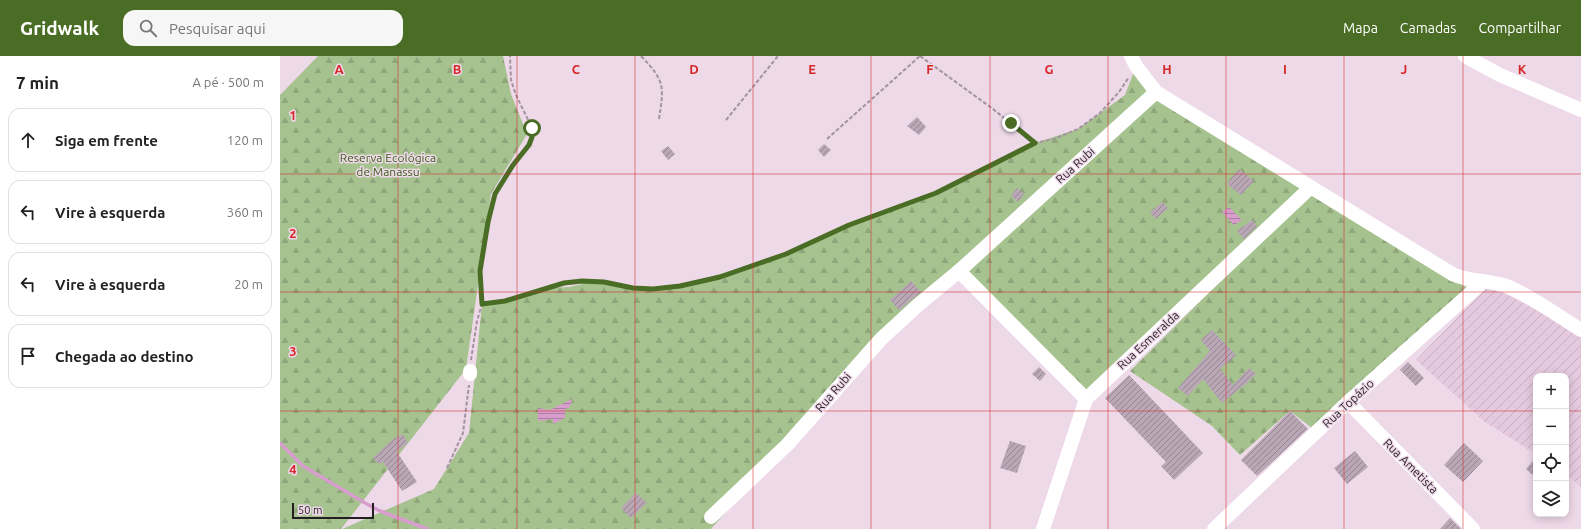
<!DOCTYPE html>
<html lang="pt">
<head>
<meta charset="utf-8">
<style>
	body { margin:0; font-family:Ubuntu,sans-serif; background:#f6f6f6; color:#222 }
	.controls { position:absolute; right:12px; bottom:12px; display:grid; overflow:hidden; border-radius:8px; box-shadow:0 2px 10px #0003 }
	.controls button { width:36px; height:36px; display:grid; place-items:center; padding:0; border:0; border-bottom:1px solid #e0e0e0; background:#fff; color:#222; font:20px sans-serif }
	.scale { position:absolute; left:12px; bottom:10px; width:82px; box-sizing:border-box; padding-left:4px; border:2px solid #241d22; border-top:0; font-size:11px; line-height:14px; white-space:nowrap; color:#241d22; -webkit-text-stroke:3px #eed9e9; paint-order:stroke }
	.stop { position:absolute; width:12px; height:12px; margin:-9px; border:3px solid #4a6d25; border-radius:50%; background:#fff }
	.stop.end { background:#4a6d25; border-color:#fff; box-shadow:0 1px 4px #0008 }
	.list { margin:0; padding:0; list-style:none }
	h2 { display:flex; justify-content:space-between; align-items:center; height:52px; margin:0; padding:0 16px; font-size:17px }
	h2 small { font-size:13px; font-weight:400; color:#767676 }
	.list li { display:grid; grid-template-columns:26px 1fr auto; gap:12px; align-items:center; box-sizing:border-box; height:64px; margin:0 8px 8px; padding:0 8px; border:1px solid #e0e0e0; border-radius:12px }
	.list b { display:block; font-size:15px; white-space:nowrap }
	.list em { font-size:13px; font-style:normal; color:#767676 }
	.icon { flex:none; width:22px; height:22px; fill:none; stroke:currentColor; stroke-width:2; stroke-linecap:round; stroke-linejoin:round }
	.map { position:relative; flex:none; width:1301px; height:473px; overflow:hidden }
	header { display:flex; align-items:center; gap:24px; box-sizing:border-box; height:56px; padding:0 20px; background:#4a6d25; color:#fff }
	header strong { font-size:19px }
	nav { display:flex; gap:22px; margin-inline-start:auto; font-size:14px }
	.search { width:280px; height:36px; background:#f6f6f6; display:flex; align-items:center; gap:10px; box-sizing:border-box; padding:0 14px; border-radius:12px; color:#767676; font-size:15px }
	main { display:flex }
	aside { flex:1; background:#fff }
	.map>svg:first-child { display:block }
	.industrial { fill:url(#industrial-furrows) }
	.forest { fill:url(#forest-firs) }
	.water { fill:url(#water-rules) }
	.lines { fill:none; stroke-linecap:round; stroke-linejoin:round }
	.stream { stroke:#d79dcc; stroke-width:3.5 }
	.building { fill:url(#building-hatch) }
	.path { stroke:#a3939f; stroke-width:2; stroke-dasharray:4 2; stroke-linecap:butt }
	.minor { stroke:#fff; stroke-width:14 }
	.route { stroke:#4a6d25; stroke-width:5 }
	.grid { fill:none; stroke:#d62828; stroke-width:1; stroke-opacity:0.55 }
	.labels { text-anchor:middle; dominant-baseline:central; stroke-width:3; stroke-linejoin:round; paint-order:stroke }
	.park-label { font-size:12px; fill:#3c5b1b; stroke:#eed9e9 }
	.street-label { font-size:12px; fill:#241d22; stroke:#eed9e9 }
	.grid-label { font-size:13px; text-anchor:middle; font-weight:bold; fill:#d62828; stroke:#eed9e9; stroke-width:3; stroke-linejoin:round; paint-order:stroke }
</style>
</head>
<body>
<header>
<strong>Gridwalk</strong>
<div class="search"><svg class="icon" aria-label="search" viewBox="0 0 24 24"><circle cx="10" cy="10" r="6"/><path d="M15 15l6 6"/></svg>Pesquisar aqui</div>
<nav><a>Mapa</a><a>Camadas</a><a>Compartilhar</a></nav>
</header>
<main>
<aside>
<h2>7 min<small>A pé · 500 m</small></h2>
<ul class="list">
<li><svg class="icon" aria-label="ahead" viewBox="0 0 24 24"><path d="M12 20V5M6 11l6-6 6 6"/></svg><div><b>Siga em frente</b></div><em>120 m</em></li>
<li><svg class="icon" aria-label="left" viewBox="0 0 24 24"><path d="M17 20v-9H6M10 6l-5 5 5 5"/></svg><div><b>Vire à esquerda</b></div><em>360 m</em></li>
<li><svg class="icon" aria-label="left" viewBox="0 0 24 24"><path d="M17 20v-9H6M10 6l-5 5 5 5"/></svg><div><b>Vire à esquerda</b></div><em>20 m</em></li>
<li><svg class="icon" aria-label="arrive" viewBox="0 0 24 24"><path d="M6 21V4h12l-3 4 3 4H6"/></svg><div><b>Chegada ao destino</b></div></li>
</ul>
</aside>
<div class="map">
<svg width="1301" height="473" viewBox="0 0 1301 473">
	<defs>
		<pattern id="industrial-furrows" width="10" height="10" patternUnits="userSpaceOnUse"><rect width="10" height="10" fill="#e5cadf"/><path d="M-1 1l2-2M0 10L10 0M9 11l2-2" fill="none" stroke="#c4adbf"/></pattern>
		<pattern id="forest-firs" width="22" height="20" patternUnits="userSpaceOnUse"><rect width="22" height="20" fill="#a6c28f"/><path d="M5 1l3.5 6h-7zM16 11l3.5 6h-7z" fill="#8fa67b"/></pattern>
		<pattern id="water-rules" width="6" height="5" patternUnits="userSpaceOnUse"><rect width="6" height="5" fill="#d79dcc"/><path d="M0 2.5h6" fill="none" stroke="#ae7fa5"/></pattern>
		<pattern id="building-hatch" width="6" height="6" patternUnits="userSpaceOnUse"><rect width="6" height="6" fill="#baa7b6"/><path d="M-1 1l2-2M0 6l6-6M5 7l2-2" fill="none" stroke="#978794"/></pattern>
	</defs>
	<rect width="100%" height="100%" fill="#eed9e9"/>
	<path class="industrial" d="M1209 229 1301 278V431L1286 418V320H1256V398L1205 366 1136 304Z"/>
	<g class="forest">
		<path d="M38 0H223L231 38 247 78 211 138 186 313 61 473H0V39Z"/>
		<path d="M856 10 876 36 1031 131 806 336 680 215 601 283 431 473H62L154 433 189 377 202 248 236 242 268 232 289 231 316 225 353 232 400 230 506 198 569 169 619 151 669 131 755 87 798 73 845 39Z"/>
		<path d="M1030 136 1189 233 1032 372 1010 355 960 399 932 370 850 315Z"/>
	</g>
	<g class="water">
		<path d="M949 151 962 164 954 169 942 156Z"/>
		<path d="M292 343 290 351 285 353V362L273 368V363L258 365V352L270 354Z"/>
	</g>
	<g class="lines">
		<path class="stream" d="M0 387 23 410 85 447 100 455 147 473"/>
	</g>
	<g class="building">
		<path d="M637 61 646 71 639 79 627 70Z"/>
		<path d="M544 88 551 94 544 101 538 94Z"/>
		<path d="M388 90 395 98 388 104 381 95Z"/>
		<path d="M959 113 974 125 961 139 947 128Z"/>
		<path d="M737 132 744 138 738 146 731 140Z"/>
		<path d="M882 146 888 152 876 163 870 157Z"/>
		<path d="M972 164 977 170 964 183 957 175Z"/>
		<path d="M631 225 641 236 619 254 610 244Z"/>
		<path d="M932 274 956 299 940 313 953 329 969 312 976 318 968 326 942 347 923 323 908 340 898 332 930 295 921 284Z"/>
		<path d="M1128 306 1144 322 1136 330 1120 314Z"/>
		<path d="M759 311 766 318 760 325 752 318Z"/>
		<path d="M849 319 923 397 894 424 881 410 886 406 825 342Z"/>
		<path d="M1010 355 1028 373 977 420 961 404Z"/>
		<path d="M123 378 128 387 117 396 137 426 122 435 103 406 99 408 93 402 112 384Z"/>
		<path d="M730 385 746 390 737 417 720 412Z"/>
		<path d="M1184 387 1203 405 1183 426 1164 409Z"/>
		<path d="M1075 395 1088 411 1067 428 1054 412Z"/>
		<path d="M1256 401V422L1246 413Z"/>
		<path d="M356 437 367 447 351 462 341 452Z"/>
		<path d="M1170 462 1181 473H1160Z"/>
	</g>
	<g class="lines">
		<g class="path">
			<path d="M361 0C385 25 384 30 379 63"/>
			<path d="M640 0 713 53 755 87"/>
			<path d="M446 64 498 0"/>
			<path d="M547 83 640 0"/>
			<path d="M202 248 200 215 203 192 207 166 215 138 233 109 249 89 252 81V72L236 39 231 24 230 0"/>
			<path d="M191 304 197 265 202 248 225 245 284 227 302 225 324 226 353 232 373 233 400 230 440 221 506 198 569 169 656 137 755 87 774 83 798 73 820 57 839 36 849 21"/>
			<path d="M167 412 183 377 189 329"/>
		</g>
		<g class="minor">
			<path d="M851 0 856 10 876 36 1174 219C1192 226 1211 224 1229 231 1254 242 1278 260 1301 274"/>
			<path d="M1185 0 1220 19 1301 54"/>
			<path d="M679 215 806 343"/>
			<path d="M190 318V315"/>
			<path d="M1068 346 1193 473"/>
			<path d="M431 461 507 389 601 283 638 249 679 215 876 36"/>
			<path d="M763 473 806 343 1031 131"/>
			<path d="M934 473 1068 346 1204 225"/>
		</g>
	</g>
	<g class="lines">
		<path class="route" d="M252 72V81L249 89 233 109 215 138 208 166 200 215 202 248 225 245 284 227 302 225 324 226 353 232 373 233 400 230 440 221 506 198 569 169 656 137 755 87 731 67"/>
	</g>
	<path class="grid" d="M118 0V473M237 0V473M355 0V473M473 0V473M591 0V473M710 0V473M828 0V473M946 0V473M1064 0V473M1183 0V473M0 118H1301M0 236H1301M0 355H1256M1286 355H1301"/>
	<g class="labels">
		<g class="park-label">
			<text x="108" y="101">Reserva Ecológica<tspan x="108" dy="14">de Manassu</tspan></text>
		</g>
		<g class="street-label">
			<text transform="translate(795 109) rotate(-42)">Rua Rubi</text>
			<text transform="translate(868 284) rotate(-43)">Rua Esmeralda</text>
			<text transform="translate(553 336) rotate(-49)">Rua Rubi</text>
			<text transform="translate(1068 347) rotate(-43)">Rua Topázio</text>
			<text transform="translate(1131 410) rotate(45)">Rua Ametista</text>
		</g>
	</g>
	<g class="grid-label">
		<text x="59" y="18">A</text>
		<text x="177" y="18">B</text>
		<text x="296" y="18">C</text>
		<text x="414" y="18">D</text>
		<text x="532" y="18">E</text>
		<text x="650" y="18">F</text>
		<text x="769" y="18">G</text>
		<text x="887" y="18">H</text>
		<text x="1005" y="18">I</text>
		<text x="1124" y="18">J</text>
		<text x="1242" y="18">K</text>
		<text x="13" y="64">1</text>
		<text x="13" y="182">2</text>
		<text x="13" y="300">3</text>
		<text x="13" y="418">4</text>
	</g>
</svg>
<div class="controls">
<button>+</button>
<button>−</button>
<button><svg class="icon" aria-label="locate" viewBox="0 0 24 24"><circle cx="12" cy="12" r="6"/><path d="M12 2v4M12 18v4M2 12h4M18 12h4"/></svg></button>
<button><svg class="icon" aria-label="layers" viewBox="0 0 24 24"><path d="M12 4l9 5-9 5-9-5zM3 14l9 5 9-5"/></svg></button>
</div>
<div class="scale">50 m</div>
<div class="stop" style="left:252px;top:72px"></div>
<div class="stop end" style="left:731px;top:67px"></div>
</div>
</main>
</body>
</html>
